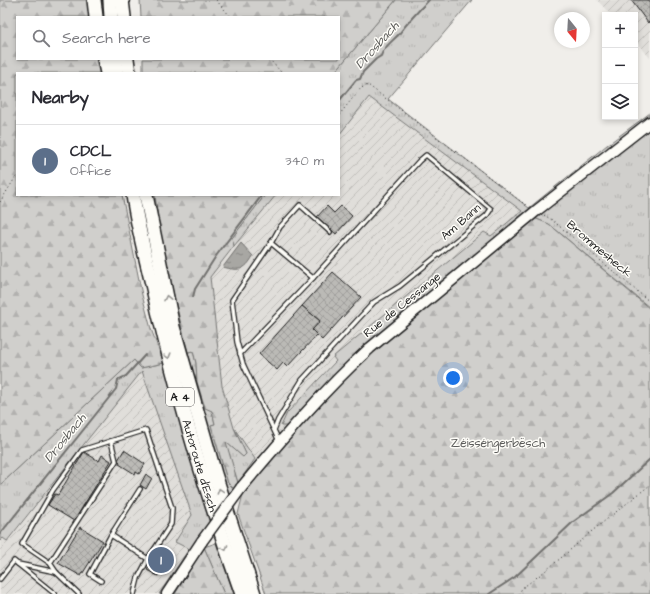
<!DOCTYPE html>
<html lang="en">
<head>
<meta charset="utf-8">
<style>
	body { margin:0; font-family:"Architects Daughter",sans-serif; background:#f7f7f7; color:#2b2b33 }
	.controls { position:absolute; right:12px; top:12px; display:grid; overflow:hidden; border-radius:0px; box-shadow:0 2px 6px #0003 }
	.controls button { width:36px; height:36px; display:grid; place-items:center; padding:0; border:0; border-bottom:1px solid #e1e1e2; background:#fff; color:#2b2b33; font:20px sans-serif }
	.compass { position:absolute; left:554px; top:12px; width:36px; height:36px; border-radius:50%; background:#fff; box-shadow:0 2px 6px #0003; rotate:162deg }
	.you { position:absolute; left:453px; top:378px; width:14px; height:14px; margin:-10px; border:3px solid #fff; border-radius:50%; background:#1a73e8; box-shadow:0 0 0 6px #1a73e833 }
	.badge { display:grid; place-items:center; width:26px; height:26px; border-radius:50%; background:#111827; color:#fff; font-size:13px; font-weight:700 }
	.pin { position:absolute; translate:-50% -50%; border:2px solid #fff; box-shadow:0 1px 4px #0006 }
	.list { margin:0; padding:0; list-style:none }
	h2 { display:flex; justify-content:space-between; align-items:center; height:52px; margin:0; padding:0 16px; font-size:17px }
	h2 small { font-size:13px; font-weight:400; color:#7c7c81 }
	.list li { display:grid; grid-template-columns:26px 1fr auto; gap:12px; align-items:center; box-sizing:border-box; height:72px; padding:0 16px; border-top:1px solid #e1e1e2 }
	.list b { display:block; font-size:15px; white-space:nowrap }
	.list p { margin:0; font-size:13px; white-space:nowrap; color:#7c7c81 }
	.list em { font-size:13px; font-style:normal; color:#7c7c81 }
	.icon { flex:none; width:22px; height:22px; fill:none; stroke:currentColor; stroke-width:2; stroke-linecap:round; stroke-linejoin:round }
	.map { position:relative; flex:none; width:650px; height:594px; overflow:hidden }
	.search { position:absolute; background:#fff; box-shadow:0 2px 6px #0003; left:16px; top:16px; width:324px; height:44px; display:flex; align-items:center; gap:10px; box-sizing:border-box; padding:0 14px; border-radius:0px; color:#7c7c81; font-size:15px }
	.panel { position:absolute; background:#fff; box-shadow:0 2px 6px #0003; left:16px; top:72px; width:324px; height:124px; border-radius:0px }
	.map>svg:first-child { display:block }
	.industrial { fill:url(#industrial-furrows) }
	.grass { fill:url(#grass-tufts); stroke:#767674 }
	.forest { fill:url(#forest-firs); stroke:#767674 }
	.water { fill:url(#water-ripples); stroke:#706f6d }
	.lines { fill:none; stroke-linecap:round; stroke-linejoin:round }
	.stream { stroke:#706f6d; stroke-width:2 }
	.building { fill:url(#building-cross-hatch); stroke:#1c1c1c }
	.lane-casing { stroke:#1c1c1c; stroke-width:6 }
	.secondary-casing { stroke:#1c1c1c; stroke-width:13 }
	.highway-casing { stroke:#1c1c1c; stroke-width:16 }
	.path { stroke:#1c1c1c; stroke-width:1; stroke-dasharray:1 3; stroke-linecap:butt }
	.lane { stroke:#fdfcf7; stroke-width:3.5 }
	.secondary { stroke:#fdfcf7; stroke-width:10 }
	.highway { stroke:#fdfcf7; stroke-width:13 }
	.secondary-bridge-casing { stroke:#1c1c1c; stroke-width:13; stroke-linecap:butt }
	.secondary-bridge { stroke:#fdfcf7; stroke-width:10 }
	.oneway { stroke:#989794 }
	.labels { text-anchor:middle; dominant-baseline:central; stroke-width:3; stroke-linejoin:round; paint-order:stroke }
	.shield { fill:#fdfcf7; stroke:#605f5e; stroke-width:1 }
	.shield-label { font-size:11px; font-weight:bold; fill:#1c1c1c }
	.street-label { font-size:12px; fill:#1c1c1c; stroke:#fdfcf7 }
	.park-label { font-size:12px; fill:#5b5b5a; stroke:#fdfcf7 }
	.water-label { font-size:13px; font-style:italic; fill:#5b5b59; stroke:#fdfcf7 }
</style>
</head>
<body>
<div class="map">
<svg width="650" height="594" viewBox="0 0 650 594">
	<defs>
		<pattern id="industrial-furrows" width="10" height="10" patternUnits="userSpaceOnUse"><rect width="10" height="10" fill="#e0deda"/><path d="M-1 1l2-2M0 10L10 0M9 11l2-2" fill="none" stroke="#c0beba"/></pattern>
		<pattern id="grass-tufts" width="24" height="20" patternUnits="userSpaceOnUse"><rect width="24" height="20" fill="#d0cfcc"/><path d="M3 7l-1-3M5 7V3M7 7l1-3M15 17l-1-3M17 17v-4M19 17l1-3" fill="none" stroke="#b2b1af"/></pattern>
		<pattern id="forest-firs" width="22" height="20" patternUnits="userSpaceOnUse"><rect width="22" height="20" fill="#d0cfcc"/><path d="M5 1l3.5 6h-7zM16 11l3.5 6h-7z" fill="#b2b1af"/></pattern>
		<pattern id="water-ripples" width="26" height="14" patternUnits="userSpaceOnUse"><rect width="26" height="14" fill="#a8a7a3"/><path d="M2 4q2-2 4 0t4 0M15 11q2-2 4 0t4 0" fill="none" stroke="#888784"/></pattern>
		<pattern id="building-cross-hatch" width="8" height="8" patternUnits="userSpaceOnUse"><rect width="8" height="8" fill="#bbbab6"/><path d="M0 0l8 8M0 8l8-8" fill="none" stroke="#a09f9c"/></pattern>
	</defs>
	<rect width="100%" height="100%" fill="#f0eeea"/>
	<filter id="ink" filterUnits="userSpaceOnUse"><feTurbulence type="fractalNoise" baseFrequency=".025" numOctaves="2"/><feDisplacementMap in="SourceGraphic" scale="8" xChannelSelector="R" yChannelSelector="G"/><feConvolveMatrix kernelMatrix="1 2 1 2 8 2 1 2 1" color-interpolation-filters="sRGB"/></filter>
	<g filter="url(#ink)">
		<g class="industrial">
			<path d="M597 0H650V58L635 40V15H611Z"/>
			<path d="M369 97 522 211 491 236 484 232 334 357 336 360 287 413 294 426 241 488 238 483 255 459 234 428 222 386 210 276 276 195H339V135Z"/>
			<path d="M142 370 192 515 175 542 189 549 159 594H0V541L3 538 8 541Z"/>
		</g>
		<g class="grass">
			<path d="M396 0H472L388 99 529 208 607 145 650 113V308L549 224 534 218 298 428 243 494 241 488 293 426H281L287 413 336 361 333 357 484 232 491 236 522 211 369 97 339 135V73H334Z"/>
			<path d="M265 195H276L234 246 232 238Z"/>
			<path d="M193 351 196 363 197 382 205 407 212 411 215 424 211 425 228 483 234 489 228 497 205 420 188 352Z"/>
			<path d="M134 360 141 368 164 363 183 435 210 521 199 535 204 547 216 543 234 594H224L204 547 175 594H159L189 549 175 542 192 515 142 371 7 541 3 538 0 541V485Z"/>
			<path d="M234 428 255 459 238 483 225 441 243 457 246 454Z"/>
		</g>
		<g class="forest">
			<path d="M0 0H88L91 17H17V59H98L100 73H17V195H122L142 295 151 329 164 363 141 368 134 360 0 485Z"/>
			<path d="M140 0H396L334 73H143V59H339V17H141Z"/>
			<path d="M155 195H265L232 238 234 246 210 277 222 386 234 428 246 454 243 457 226 442 238 483 234 489 228 483 211 425 215 424 212 411 205 408 197 382 196 363 193 351 188 352C175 300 161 248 155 195Z"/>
			<path d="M534 218 549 224 650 309V594H266L238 514 243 494 298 428 346 375 372 351Z"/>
			<path d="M204 547 224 594H175Z"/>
		</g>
		<path class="water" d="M241 243 253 256C245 271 238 271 223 267Z"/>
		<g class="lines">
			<g class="stream">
				<path d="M339 101 356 80 360 79 363 72 376 59 381 56C383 47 393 41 399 34 408 22 418 11 429 0"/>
				<path d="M193 297 195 289 216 256 262 195"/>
				<path d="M0 534 116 389 118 380 126 376 145 355"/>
				<path d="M489 594 515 577 573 522 613 493 650 459"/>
			</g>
		</g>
		<g class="building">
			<path d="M631 0H650V21L648 23Z"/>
			<path d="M327 206 334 213 341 206 352 216 336 234 317 217Z"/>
			<path d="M333 272 361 297 322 340 312 330 320 321 302 306Z"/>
			<path d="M302 306 320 321 312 330 317 335 287 367 283 363 277 370 259 354Z"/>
			<path d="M124 450 145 464 139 474 136 472 135 474 119 464 120 462 118 460Z"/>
			<path d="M84 452 99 461 102 455 111 461 74 521 48 505 55 494 58 495Z"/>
			<path d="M146 474 152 478 146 489 140 485Z"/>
			<path d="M80 527 103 541 81 576 58 563Z"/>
			<path d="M161 548 171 554 158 576 147 570Z"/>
		</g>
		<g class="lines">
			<defs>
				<g id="lane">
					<path d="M271 243 280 227 300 205 330 232"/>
					<path d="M240 354 313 278"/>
					<path d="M274 430 278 420 302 380 374 302 400 286 487 215 491 209 426 155 419 161 313 278 271 243 232 300 237 342 243 364 279 441"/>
					<path d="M111 535 148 559"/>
					<path d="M50 563 116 461 111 441"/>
					<path d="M18 564 56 572 79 594"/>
					<path d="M56 572 50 563 22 544 53 490 82 450 146 430 172 508 171 524 148 559 138 578 134 594"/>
					<path d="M0 579 14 561 55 594"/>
					<path d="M101 581 90 574 111 535 140 489"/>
				</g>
				<g id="secondary">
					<path d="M241 488C282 439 323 391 370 348L536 211 650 122"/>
					<path d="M167 594 202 541"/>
				</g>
				<g id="highway">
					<path d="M94 0 96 17"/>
					<path d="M110 0 111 17"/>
					<path d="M122 0 124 17"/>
					<path d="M104 59 107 73"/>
					<path d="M115 59 116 73"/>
					<path d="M127 59 129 73"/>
					<path id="s1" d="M133 195C137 225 145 254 152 284 175 389 206 493 242 594"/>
					<path d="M146 195 173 327 215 474 254 594"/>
				</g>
			</defs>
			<use href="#lane" class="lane-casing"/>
			<use href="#secondary" class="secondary-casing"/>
			<use href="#highway" class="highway-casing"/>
			<g class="path">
				<path d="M216 0 231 17"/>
				<path d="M269 59 282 73"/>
				<path d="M339 115 361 88 368 85 527 206"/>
				<path d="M0 202 17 175"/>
				<path d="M544 215 552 220 650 302"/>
				<path d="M519 594 522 588C541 575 560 559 577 544 581 540 584 540 587 535L650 485"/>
			</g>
			<use href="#lane" class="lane"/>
			<use href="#secondary" class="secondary"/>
			<use href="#highway" class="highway"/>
			<defs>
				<path id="secondary-bridge" d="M202 541 241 488"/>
			</defs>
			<use href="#secondary-bridge" class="secondary-bridge-casing"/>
			<use href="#secondary-bridge" class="secondary-bridge"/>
		</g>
		<defs><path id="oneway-chevron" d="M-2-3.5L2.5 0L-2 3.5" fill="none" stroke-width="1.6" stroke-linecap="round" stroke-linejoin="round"/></defs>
		<g class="oneway">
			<use href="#oneway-chevron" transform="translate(167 298) rotate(-102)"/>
			<use href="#oneway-chevron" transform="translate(168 356) rotate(74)"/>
			<use href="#oneway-chevron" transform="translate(220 491) rotate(-108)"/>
			<use href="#oneway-chevron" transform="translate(225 548) rotate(70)"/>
		</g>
	</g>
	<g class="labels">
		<rect class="shield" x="166" y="388" width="28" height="18" rx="3"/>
		<g class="shield-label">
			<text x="180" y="397">A 4</text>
		</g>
		<g class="street-label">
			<text transform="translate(461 222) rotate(-41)">Am Bann</text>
			<text transform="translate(599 249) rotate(40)">Brommesheck</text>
			<text transform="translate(402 305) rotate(-39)">Rue de Cessange</text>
			<text stroke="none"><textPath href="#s1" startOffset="279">Autoroute d'Esch</textPath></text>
		</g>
		<g class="park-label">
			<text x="498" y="443">Zéisséngerbësch</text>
		</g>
		<g class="water-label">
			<text transform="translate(377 45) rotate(-48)">Drosbach</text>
			<text transform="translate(65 438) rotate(-51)">Drosbach</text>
		</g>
	</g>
</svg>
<div class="controls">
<button>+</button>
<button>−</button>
<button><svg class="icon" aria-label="layers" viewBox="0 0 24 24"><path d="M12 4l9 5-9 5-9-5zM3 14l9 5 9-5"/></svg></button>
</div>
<svg class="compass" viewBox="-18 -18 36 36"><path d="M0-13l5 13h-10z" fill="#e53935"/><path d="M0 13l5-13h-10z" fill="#7c7c81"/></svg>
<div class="you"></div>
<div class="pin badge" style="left:161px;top:560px;background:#5c6f8a">1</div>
<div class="search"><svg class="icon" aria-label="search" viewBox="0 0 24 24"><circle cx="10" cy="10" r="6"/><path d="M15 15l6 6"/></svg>Search here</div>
<section class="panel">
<h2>Nearby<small></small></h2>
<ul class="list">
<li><span class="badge" style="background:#5c6f8a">1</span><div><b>CDCL</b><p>Office</p></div><em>340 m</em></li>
</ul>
</section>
</div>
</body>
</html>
